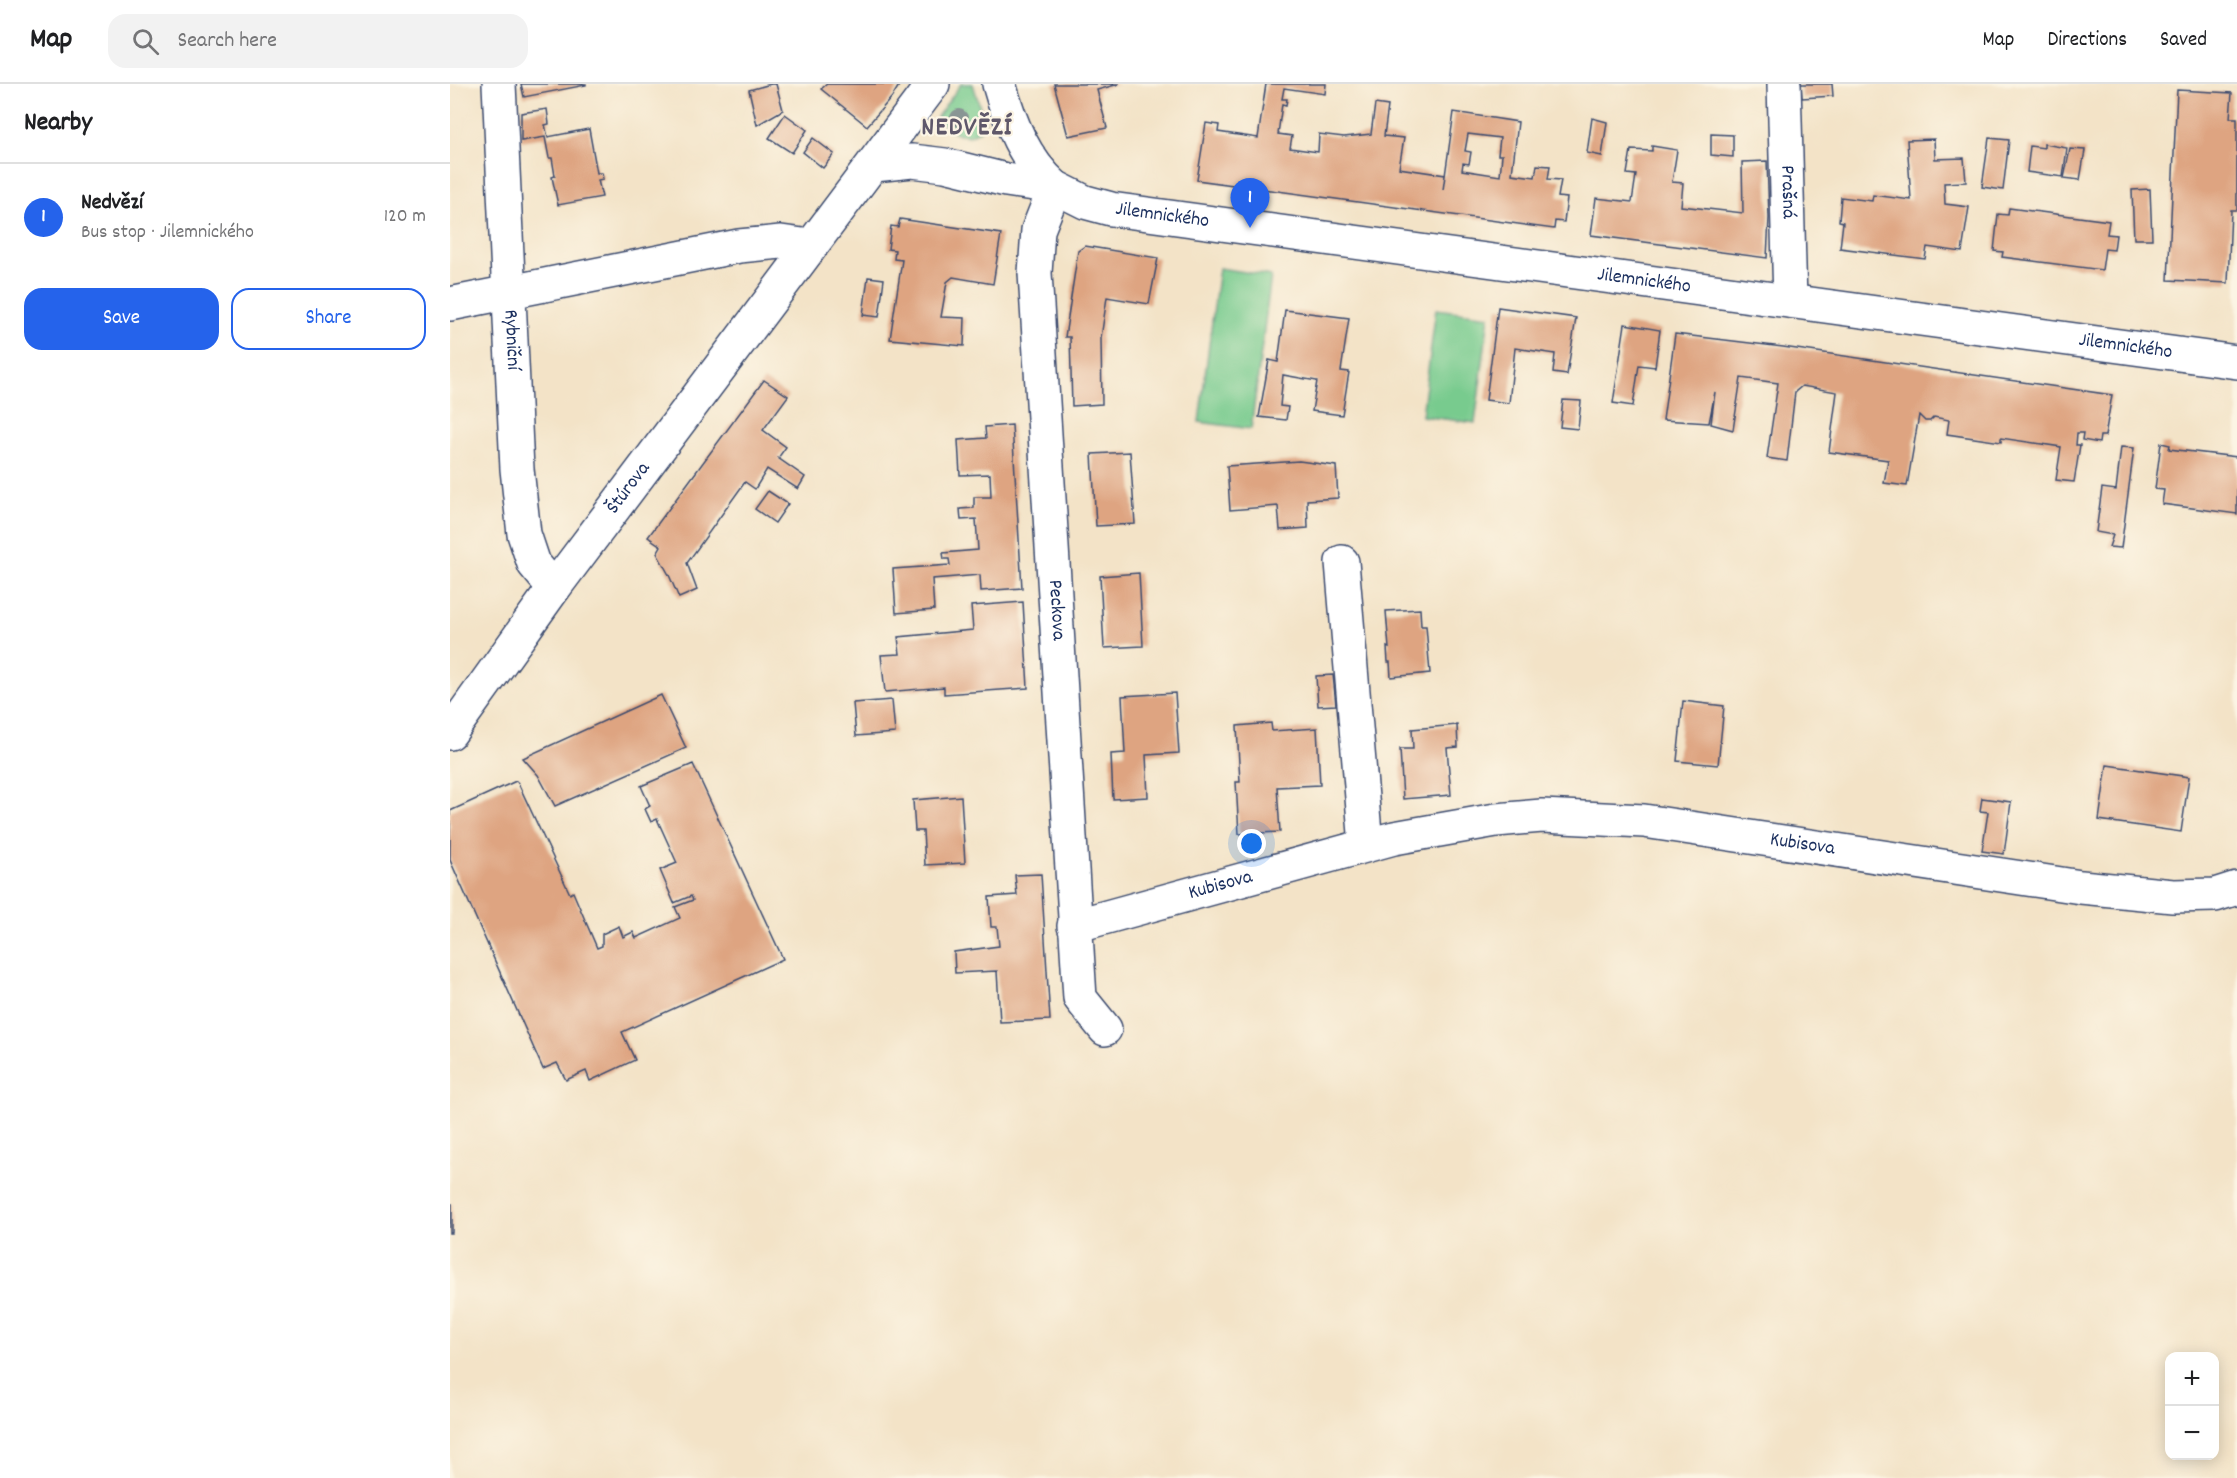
<!DOCTYPE html>
<html lang="en">
<head>
<meta charset="utf-8">
<style>
	body { margin:0; font-family:Dekko,sans-serif; background:#f2f2f2; color:#202124 }
	.controls { position:absolute; right:18px; bottom:18px; display:grid; overflow:hidden; border-radius:12px; box-shadow:0 3px 15px #0003 }
	.controls button { width:54px; height:54px; display:grid; place-items:center; padding:0; border:0; border-bottom:2px solid #e0e0e0; background:#fff; color:#202124; font:30px sans-serif }
	.you { position:absolute; left:802px; top:760px; width:21px; height:21px; margin:-15px; border:4px solid #fff; border-radius:50%; background:#1a73e8; box-shadow:0 0 0 9px #1a73e833 }
	.badge { display:grid; place-items:center; width:39px; height:39px; border-radius:50%; background:#2563eb; color:#fff; font-size:20px; font-weight:700 }
	.pin { position:absolute; translate:-50% -50px; filter:drop-shadow(0 2px 3px #0008) }
	.pin::after { content:''; position:absolute; top:32px; width:21px; height:18px; background:inherit; clip-path:polygon(0 0,100% 0,50% 100%) }
	.list { margin:0; padding:0; list-style:none }
	h2 { display:flex; justify-content:space-between; align-items:center; height:78px; margin:0; padding:0 24px; font-size:26px }
	h2 small { font-size:20px; font-weight:400; color:#757577 }
	.list li { display:grid; grid-template-columns:39px 1fr auto; gap:18px; align-items:center; box-sizing:border-box; height:108px; padding:0 24px; border-top:2px solid #e0e0e0 }
	.list b { display:block; font-size:22px; white-space:nowrap }
	.list p { margin:0; font-size:20px; white-space:nowrap; color:#757577 }
	.list em { font-size:20px; font-style:normal; color:#757577 }
	.actions { display:flex; gap:12px; padding:18px 24px }
	.actions a { flex:1; padding:14px 0; border:2px solid #2563eb; border-radius:18px; text-align:center; font-size:21px; color:#2563eb }
	.actions .main { background:#2563eb; color:#fff }
	.icon { flex:none; width:33px; height:33px; fill:none; stroke:currentColor; stroke-width:2; stroke-linecap:round; stroke-linejoin:round }
	.map { position:relative; flex:none; width:1787px; height:1394px; overflow:hidden }
	header { display:flex; align-items:center; gap:36px; box-sizing:border-box; height:84px; padding:0 30px; background:#fff; border-bottom:2px solid #e0e0e0 }
	header strong { font-size:28px }
	nav { display:flex; gap:33px; margin-inline-start:auto; font-size:21px }
	.search { width:420px; height:54px; background:#f2f2f2; display:flex; align-items:center; gap:15px; box-sizing:border-box; padding:0 21px; border-radius:18px; color:#757577; font-size:22px }
	main { display:flex }
	aside { flex:1; background:#fff }
	.map>svg:first-child { display:block }
	.green { fill:#78cb8e; stroke:#4a7d76; stroke-width:1.5 }
	.building { fill:#dea481; fill-rule:evenodd }
	.lines { fill:none; stroke-linecap:round; stroke-linejoin:round }
	.minor-casing { stroke:#3b4a6e; stroke-width:36 }
	.major-casing { stroke:#3b4a6e; stroke-width:36 }
	.minor { stroke:#fff; stroke-width:33 }
	.major { stroke:#fff; stroke-width:33 }
	.tree { fill:#899594 }
	.labels { text-anchor:middle; dominant-baseline:central; stroke-width:4.5; stroke-linejoin:round; paint-order:stroke }
	.street-label { font-size:20px; fill:#1b2f5e; stroke:#fcf5e5 }
	.district-label { font-size:26px; font-weight:bold; letter-spacing:1.5px; fill:#5f586a; stroke:#fcf5e5 }
</style>
</head>
<body>
<header>
<strong>Map</strong>
<div class="search"><svg class="icon" aria-label="search" viewBox="0 0 24 24"><circle cx="10" cy="10" r="6"/><path d="M15 15l6 6"/></svg>Search here</div>
<nav><a>Map</a><a>Directions</a><a>Saved</a></nav>
</header>
<main>
<aside>
<h2>Nearby<small></small></h2>
<ul class="list">
<li><span class="badge">1</span><div><b>Nedvězí</b><p>Bus stop · Jilemnického</p></div><em>120 m</em></li>
</ul>
<div class="actions"><a class="main">Save</a><a>Share</a></div>
</aside>
<div class="map">
<svg width="1787" height="1394" viewBox="0 0 1787 1394">
	<rect width="100%" height="100%" fill="#fcf5e5"/>
	<filter id="ink" filterUnits="userSpaceOnUse"><feTurbulence type="fractalNoise" baseFrequency=".0167" numOctaves="2"/><feDisplacementMap in="SourceGraphic" scale="12" xChannelSelector="R" yChannelSelector="G"/><feConvolveMatrix kernelMatrix="1 2 1 2 8 2 1 2 1" color-interpolation-filters="sRGB"/></filter>
	<filter id="wash" filterUnits="userSpaceOnUse"><feTurbulence type="fractalNoise" baseFrequency=".008" numOctaves="4" result="noise"/><feDisplacementMap in="SourceGraphic" scale="24" xChannelSelector="R" yChannelSelector="G"/><feGaussianBlur stdDeviation="1.35" result="paint"/><feColorMatrix in="noise" values="0 0 0 0 0 0 0 0 0 0 0 0 0 0 0 0 0 1.4 0 .05"/><feComposite in="paint" operator="in"/></filter>
	<g filter="url(#wash)">
		<rect width="100%" height="100%" fill="#f3e3c7"/>
		<g class="green">
			<path d="M511 0H523L535 39 529 47 520 52C505 50 496 47 487 33Z"/>
			<path d="M769 184 821 192 801 345 749 338Z"/>
			<path d="M986 225 1039 232 1025 339 972 332Z"/>
		</g>
		<g id="blocks">
			<g class="building">
				<path d="M71 0H136V1L74 13Z"/>
				<path d="M321 0H326L333 26 307 41 299 6Z"/>
				<path d="M377 0H450L442 13 417 42 371 5Z"/>
				<path d="M604 0H669L647 6 657 44 618 52Z"/>
				<path d="M816 0H876L875 10 834 4 832 15H837L836 21 832 20 828 50 842 52 840 64 868 68 869 50 894 53 921 50 925 20 938 22 934 52 954 54 949 84 995 91 993 106 1004 28 1068 38 1062 90 1085 93 1087 81 1100 82 1098 95 1111 96 1108 113 1117 114 1114 138 1105 137 1104 145 747 96 756 39 769 41 768 48 808 54ZM1018 50 1050 54 1048 71H1052L1050 92 1012 86 1013 79 1019 80 1021 68 1015 67Z"/>
				<path d="M1351 0H1382L1383 12 1352 14Z"/>
				<path d="M1727 6 1782 9 1780 34H1787V126H1781L1778 199 1718 196Z"/>
				<path d="M97 25 99 40 95 41 98 53 139 45 147 89H152L153 95 148 96 152 113 108 121 102 93 105 92 102 74H99L95 53 71 57V29Z"/>
				<path d="M335 30 357 46 342 69 319 54Z"/>
				<path d="M1142 34 1157 38 1152 72 1137 69Z"/>
				<path d="M1261 50 1283 51V73L1261 71Z"/>
				<path d="M363 54 384 70 373 84 353 68Z"/>
				<path d="M1539 54 1559 56 1553 106 1532 103Z"/>
				<path d="M1484 55 1485 75 1514 74 1516 98 1494 99 1495 120 1519 123 1512 168 1477 163 1475 175 1390 164 1393 138 1389 137 1391 113 1422 117 1423 111 1461 116 1457 56Z"/>
				<path d="M1594 60 1617 64 1613 93 1577 88 1580 62 1594 64Z"/>
				<path d="M1202 62 1227 66 1222 98 1233 99 1231 122 1293 129 1292 78 1317 77 1319 134 1317 174 1141 151 1146 114 1182 118 1186 91 1177 90 1181 66 1202 67Z"/>
				<path d="M1620 65 1635 66 1630 96 1614 94Z"/>
				<path d="M1700 105 1702 155H1684L1682 106Z"/>
				<path d="M1559 124 1659 137 1657 150 1666 151 1664 166 1655 165 1652 186 1552 173 1553 168 1544 167 1548 130 1558 131Z"/>
				<path d="M450 135 551 150 543 200 503 193 497 198 491 233 515 234 514 262 440 255 452 176 444 175 445 166 438 165 441 142 448 143Z"/>
				<path d="M635 162 708 174 699 220 657 213 651 254 652 320 622 322 620 253H615L628 167Z"/>
				<path d="M418 193 434 195 429 233 413 231Z"/>
				<path d="M1048 223 1126 234 1117 291 1103 289 1105 270 1065 264 1059 319 1036 316Z"/>
				<path d="M835 226 899 234 891 287 899 288 892 331 862 327 867 297 833 291 830 322 838 323 836 336 809 333 819 276 828 278Z"/>
				<path d="M1175 240 1210 246 1205 283 1189 281 1183 322 1163 319Z"/>
				<path d="M1225 250 1333 263 1662 311 1655 352H1650L1649 359 1632 356 1633 349H1627L1626 361H1630L1624 398 1606 396 1611 363 1551 354V358L1497 350 1499 336 1484 333 1480 337H1475L1469 331 1457 402 1434 399 1438 376 1379 368 1387 308 1352 302 1345 308 1337 377 1317 374 1328 299 1291 294 1283 346 1261 340 1265 308 1259 339 1213 336Z"/>
				<path d="M314 296 338 312 313 346 336 363 328 374 355 393 348 405 317 385 305 405 295 398 237 479 247 506 229 514 219 491 207 469 211 462 198 453Z"/>
				<path d="M1113 316 1131 317 1128 345 1110 343Z"/>
				<path d="M562 341 572 504 531 507 530 491 482 495 484 526 446 529 443 485 500 481 499 475H494L493 469 528 466 526 435 511 436 510 425 524 424V413H541L540 390 510 391 508 356 536 354 535 343Z"/>
				<path d="M1711 359 1720 361 1719 365 1787 373V430L1712 420 1714 406 1705 405Z"/>
				<path d="M1671 363 1684 364 1671 464 1659 463 1663 451 1646 448 1652 404 1666 406Z"/>
				<path d="M680 368 685 440 646 442 642 370Z"/>
				<path d="M849 377 886 382 888 414 857 416 858 444 830 446 828 422 780 426 777 382Z"/>
				<path d="M318 407 338 420 325 439 305 425Z"/>
				<path d="M689 489 693 562 654 564 650 492Z"/>
				<path d="M573 518 578 604 494 610V603L435 608 431 571 450 570 448 553 523 546 521 522Z"/>
				<path d="M970 525 971 542H976L980 589 941 593 940 578H938L937 563 939 564 936 527Z"/>
				<path d="M883 591 886 621 868 622 866 592Z"/>
				<path d="M725 609 729 669 696 671 698 713 663 715 661 670 675 669 672 612Z"/>
				<path d="M211 611 236 664 105 722 88 691 73 674Z"/>
				<path d="M442 616 445 649 406 652 403 619Z"/>
				<path d="M1233 617 1274 622 1268 681 1227 677Z"/>
				<path d="M821 639 822 647 867 644 870 701 827 703 830 748 789 750 786 698H790L787 642Z"/>
				<path d="M1007 641 1008 663 997 664 1001 711 953 715 950 665H963L962 645Z"/>
				<path d="M243 680 333 875 172 948 185 976 140 997 136 987 116 996 107 979 93 985 0 776V727L66 697 68 699 120 810 123 808 147 864 152 862V850L169 842 173 853 183 848 186 854 230 834 225 823 243 816 241 812 224 819 210 786 227 779 207 735 201 738 195 725 200 722 191 702Z"/>
				<path d="M1657 681 1739 693 1731 748 1649 736Z"/>
				<path d="M511 712 515 779 475 781 473 747H465L463 716Z"/>
				<path d="M1532 714 1561 718 1554 770 1532 767 1538 728 1530 727Z"/>
				<path d="M591 790 600 936 550 938 547 887 505 889 504 868 549 862 547 843H541L539 813 567 811 565 791Z"/>
				<rect x="0" y="1120" width="2" height="29"/>
			</g>
		</g>
	</g>
	<g filter="url(#ink)">
		<use href="#blocks" fill-opacity="0" stroke="#3b4a6e" stroke-width="1.5"/>
		<g class="lines">
			<defs>
				<g id="minor">
					<path id="s1" d="M49 0 67 385 74 450 84 480 104 504"/>
					<path id="s2" d="M549 0C560 39 574 75 605 103L588 146 585 189 630 914 655 945"/>
					<path id="s3" d="M1334 0 1340 217"/>
					<path id="s4" d="M424 81 462 77 495 81 556 96 605 103 635 118 661 125 1787 278"/>
					<path d="M0 220 289 162 331 158 360 162"/>
					<path d="M892 478 916 761"/>
					<path id="s5" d="M624 842 944 754 1046 736 1092 732 1194 737 1631 803 1723 812 1765 811 1787 804"/>
				</g>
				<g id="major">
					<path id="s6" d="M0 649 104 504 483 0"/>
				</g>
			</defs>
			<use href="#minor" class="minor-casing"/>
			<use href="#major" class="major-casing"/>
			<use href="#minor" class="minor"/>
			<use href="#major" class="major"/>
		</g>
		<circle class="tree" cx="509" cy="34" r="9"/>
	</g>
	<g class="labels">
		<g class="street-label">
			<text stroke="none"><textPath href="#s3" startOffset="108">Prašná</textPath></text>
			<text stroke="none"><textPath href="#s4" startOffset="296">Jilemnického</textPath></text>
			<text stroke="none"><textPath href="#s4" startOffset="782">Jilemnického</textPath></text>
			<text stroke="none"><textPath href="#s1" startOffset="256">Rybniční</textPath></text>
			<text stroke="none"><textPath href="#s4" startOffset="1268">Jilemnického</textPath></text>
			<text stroke="none"><textPath href="#s6" startOffset="303">Štúrova</textPath></text>
			<text stroke="none"><textPath href="#s2" startOffset="546">Peckova</textPath></text>
			<text stroke="none"><textPath href="#s5" startOffset="744">Kubisova</textPath></text>
			<text stroke="none"><textPath href="#s5" startOffset="152">Kubisova</textPath></text>
		</g>
		<g class="district-label">
			<text x="517" y="44">NEDVĚZÍ</text>
		</g>
	</g>
</svg>
<div class="controls">
<button>+</button>
<button>−</button>
</div>
<div class="you"></div>
<div class="pin badge" style="left:800px;top:144px">1</div>
</div>
</main>
</body>
</html>
